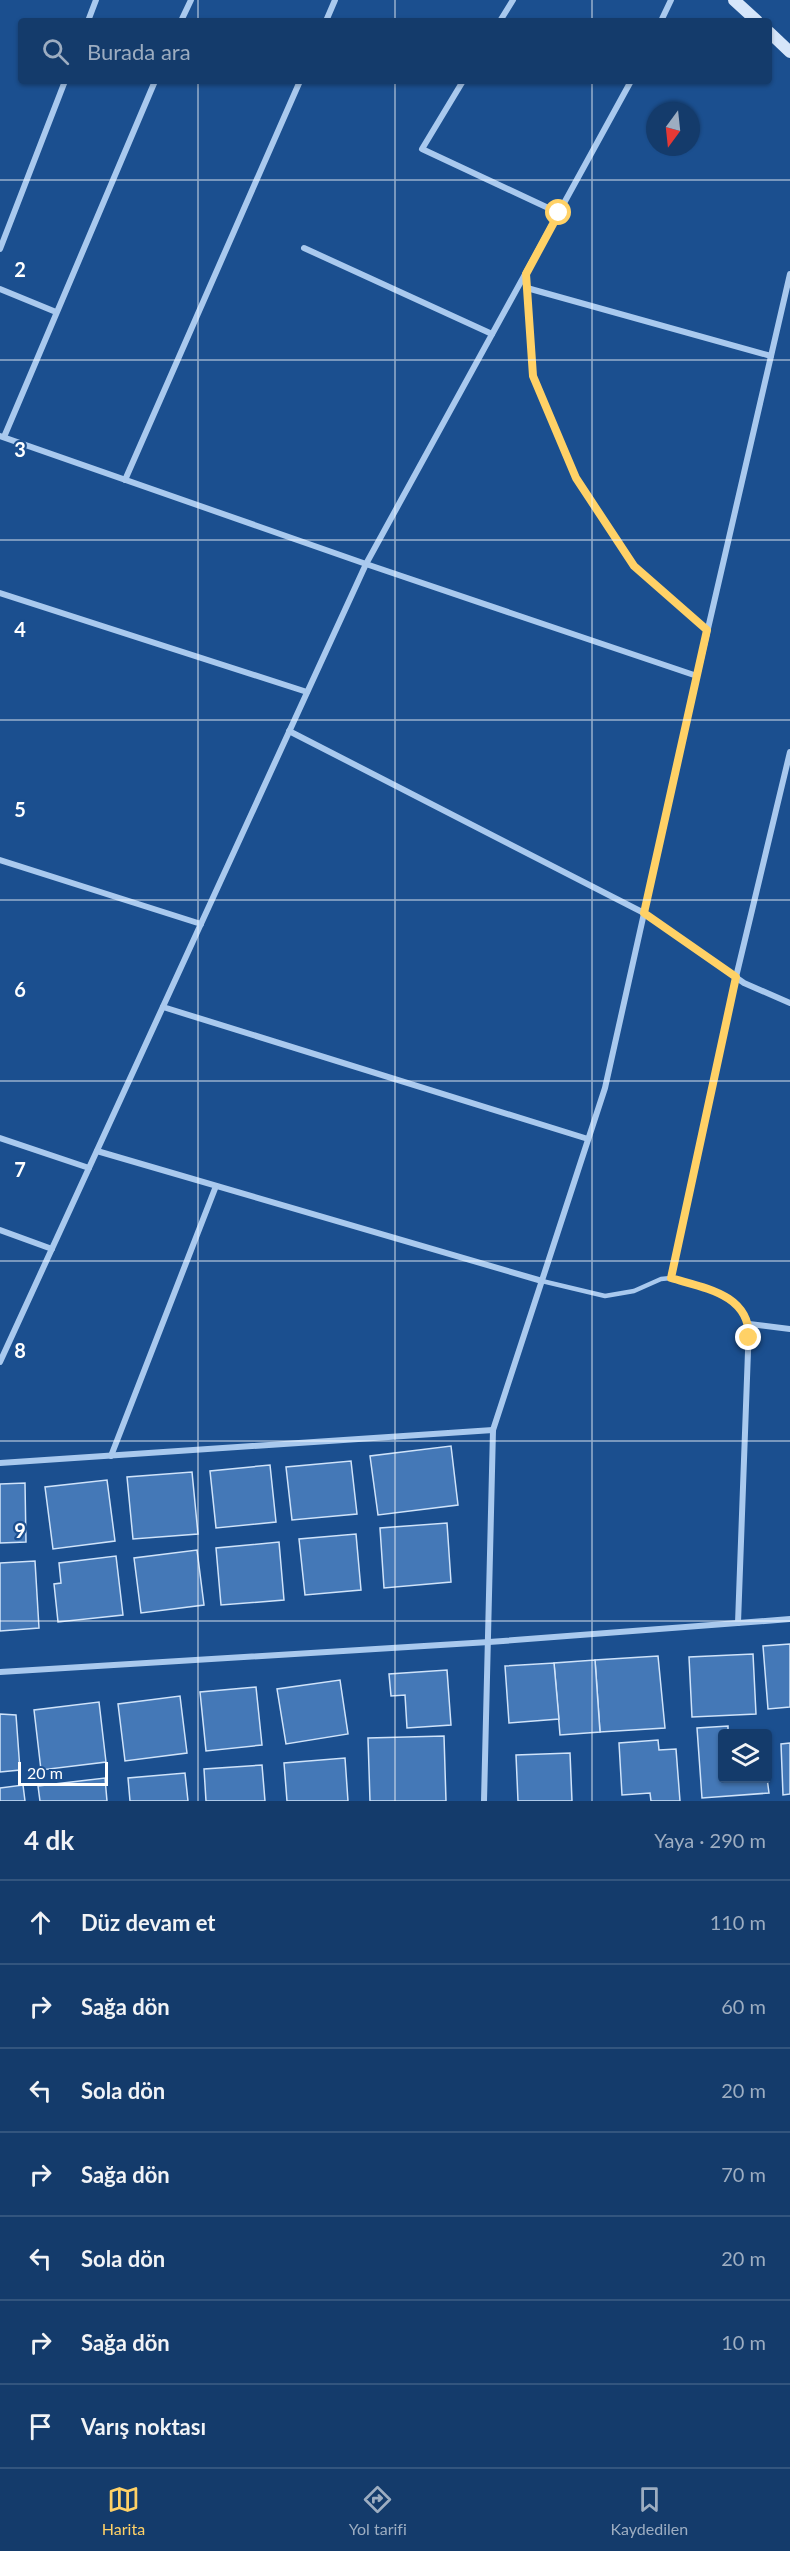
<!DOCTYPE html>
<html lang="tr">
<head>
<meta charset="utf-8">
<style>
	body { margin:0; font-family:Lato,sans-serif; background:#1d4271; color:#f1f3f6 }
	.controls { position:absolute; right:18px; bottom:18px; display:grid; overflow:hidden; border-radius:6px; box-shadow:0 2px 4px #0004 }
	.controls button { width:54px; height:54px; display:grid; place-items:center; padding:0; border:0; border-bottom:2px solid #33557e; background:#143b6b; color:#f1f3f6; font:30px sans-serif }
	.compass { position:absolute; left:646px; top:102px; width:54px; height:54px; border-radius:50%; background:#143b6b; box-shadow:0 2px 4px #0004; rotate:195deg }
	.scale { position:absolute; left:18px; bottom:15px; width:90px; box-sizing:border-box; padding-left:6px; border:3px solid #fff; border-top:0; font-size:16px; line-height:21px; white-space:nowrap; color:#fff; -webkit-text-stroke:4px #1b4f8f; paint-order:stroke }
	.stop { position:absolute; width:18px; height:18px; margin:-14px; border:4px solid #ffd166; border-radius:50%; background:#fff }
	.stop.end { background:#ffd166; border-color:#fff; box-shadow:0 2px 6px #0008 }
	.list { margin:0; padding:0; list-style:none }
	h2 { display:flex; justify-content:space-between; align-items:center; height:78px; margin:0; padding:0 24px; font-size:26px }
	h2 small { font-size:20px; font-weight:400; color:#9dadc1 }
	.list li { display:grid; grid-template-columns:39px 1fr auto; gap:18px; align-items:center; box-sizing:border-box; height:84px; padding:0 24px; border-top:2px solid #33557e }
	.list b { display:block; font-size:22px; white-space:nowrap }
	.list em { font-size:20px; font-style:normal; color:#9dadc1 }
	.icon { flex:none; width:33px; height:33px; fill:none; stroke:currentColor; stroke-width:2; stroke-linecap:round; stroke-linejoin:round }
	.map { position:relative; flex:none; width:790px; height:1801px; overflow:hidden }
	.search { position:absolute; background:#143b6b; box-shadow:0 2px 4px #0004; left:18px; right:18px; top:18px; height:66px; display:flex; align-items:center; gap:15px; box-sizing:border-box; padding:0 21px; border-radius:6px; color:#9dadc1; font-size:22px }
	.sheet { height:666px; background:#143b6b }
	nav { display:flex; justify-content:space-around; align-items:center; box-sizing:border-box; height:84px; border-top:2px solid #33557e; background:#143b6b; font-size:16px; color:#9dadc1 }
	nav a { display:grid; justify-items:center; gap:3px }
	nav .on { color:#ffd166 }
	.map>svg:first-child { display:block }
	.building { fill:#4478b7; stroke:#cfe3fa; stroke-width:1.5 }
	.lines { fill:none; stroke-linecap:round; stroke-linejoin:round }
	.lane { stroke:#a9c9ee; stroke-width:4.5 }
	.street { stroke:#a9c9ee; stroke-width:6 }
	.secondary { stroke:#d6e6fa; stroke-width:12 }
	.route { stroke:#ffd166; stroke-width:8 }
	.grid { fill:none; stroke:#fff; stroke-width:1.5; stroke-opacity:0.55 }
	.grid-label { font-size:20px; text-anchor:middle; font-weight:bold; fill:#fff; stroke:#1b4f8f; stroke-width:4.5; stroke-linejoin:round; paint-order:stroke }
</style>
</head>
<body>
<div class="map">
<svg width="790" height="1801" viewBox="0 0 790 1801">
	<rect width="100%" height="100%" fill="#1b4f8f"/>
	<g class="building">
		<path d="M451 1446 458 1505 378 1515 370 1456Z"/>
		<path d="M351 1461 357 1514 292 1520 286 1467Z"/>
		<path d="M270 1465 276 1522 216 1528 210 1471Z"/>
		<path d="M192 1472 198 1534 133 1539 127 1477Z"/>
		<path d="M107 1480 115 1541 53 1549 45 1487Z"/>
		<path d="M25 1483 26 1542 0 1543V1484Z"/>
		<path d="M447 1523 451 1582 384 1588 380 1528Z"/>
		<path d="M356 1534 361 1590 305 1595 299 1539Z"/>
		<path d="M279 1542 284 1600 221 1605 216 1548Z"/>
		<path d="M197 1550 204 1605 141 1613 134 1558Z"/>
		<path d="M116 1556 123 1615 58 1622 54 1584 61 1583 59 1563Z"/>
		<path d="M35 1561 39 1628 0 1631V1563Z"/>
		<path d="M790 1644V1707L768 1709 763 1646Z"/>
		<path d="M753 1654 756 1714 692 1717 689 1657Z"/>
		<path d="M658 1656 665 1728 600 1732 595 1660Z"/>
		<path d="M595 1660 600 1732 560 1735 554 1663Z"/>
		<path d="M554 1663 559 1719 509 1723 505 1666Z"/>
		<path d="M447 1670 451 1725 407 1728 405 1695 391 1696 389 1674Z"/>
		<path d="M340 1680 348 1734 286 1744 277 1689Z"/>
		<path d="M256 1687 262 1745 206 1751 200 1692Z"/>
		<path d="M180 1696 187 1753 125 1761 118 1704Z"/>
		<path d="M99 1702 106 1762 41 1770 34 1710Z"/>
		<path d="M0 1714 16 1715 20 1770 0 1772Z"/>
		<path d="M728 1726V1734H722V1778H767L769 1793 702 1798 697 1728Z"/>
		<path d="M444 1736 446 1801H370L368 1738Z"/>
		<path d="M658 1740 659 1750 676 1749 680 1801H651L650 1793 622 1795 619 1743Z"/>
		<path d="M790 1743V1794L783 1795 781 1744Z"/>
		<path d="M570 1753 572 1801H518L516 1755Z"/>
		<path d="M345 1758 348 1801H287L284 1763Z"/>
		<path d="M262 1765 265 1801H206L204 1769Z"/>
		<path d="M185 1773 188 1801H130L128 1778Z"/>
		<path d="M105 1778 107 1801H40L38 1786Z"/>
		<path d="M23 1785 25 1801H0V1788Z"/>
	</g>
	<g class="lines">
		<g class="lane">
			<path d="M671 1278 736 977"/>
			<path d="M542 1281 605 1296 634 1291 661 1279 671 1278 720 1293 736 1303 749 1324"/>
		</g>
		<g class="street">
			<path d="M88 21 96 0"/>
			<path d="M181 21 191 0"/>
			<path d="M326 21 335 0"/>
			<path d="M500 21 513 0"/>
			<path d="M661 21 671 0"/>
			<path d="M463 81 422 149 559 213"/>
			<path d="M304 248 492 334"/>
			<path d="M0 249 65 81"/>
			<path d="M526 274 533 376 576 478 634 566 707 630"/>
			<path d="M527 288 771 356"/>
			<path d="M0 289 56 312"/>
			<path d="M0 436 366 564 697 676"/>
			<path d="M4 437 155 81"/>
			<path d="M125 480 300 81"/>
			<path d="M0 593 307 692"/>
			<path d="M289 731 644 913 744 983 790 1003"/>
			<path d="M0 860 201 924"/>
			<path d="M736 977 790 752"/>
			<path d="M163 1007 588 1139"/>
			<path d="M0 1138 89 1168"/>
			<path d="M97 1151 542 1281"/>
			<path d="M0 1230 52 1249"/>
			<path d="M0 1362 366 564 631 81"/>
			<path d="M111 1456 216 1186"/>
			<path d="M0 1463 493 1430"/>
			<path d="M738 1623 749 1324 790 1329"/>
			<path d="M0 1672 489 1642 790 1619"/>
			<path d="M484 1801 493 1430 605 1088 697 676 790 274"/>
		</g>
		<g class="secondary">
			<path d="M734 0 757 21"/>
			<path d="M769 32 790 52"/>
		</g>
	</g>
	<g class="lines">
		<path class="route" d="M559 213 526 274 533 376 576 478 634 566 707 630 644 913 736 977 671 1278C704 1288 750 1294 749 1338"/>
	</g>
	<path class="grid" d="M198 0V21M395 0V21M592 0V21M198 81V1801M395 81V1801M592 81V1801M0 180H790M0 360H790M0 540H790M0 720H790M0 900H790M0 1081H790M0 1261H790M0 1441H790M0 1621H790"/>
	<g class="grid-label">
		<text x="20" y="277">2</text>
		<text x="20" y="457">3</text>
		<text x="20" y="637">4</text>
		<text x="20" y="817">5</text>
		<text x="20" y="997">6</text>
		<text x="20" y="1177">7</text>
		<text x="20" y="1358">8</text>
		<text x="20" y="1538">9</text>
	</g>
</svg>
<div class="controls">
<button><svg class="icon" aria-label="layers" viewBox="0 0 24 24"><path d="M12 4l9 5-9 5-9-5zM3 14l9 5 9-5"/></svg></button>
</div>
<svg class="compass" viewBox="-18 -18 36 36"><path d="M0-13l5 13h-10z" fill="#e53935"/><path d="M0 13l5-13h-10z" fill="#9dadc1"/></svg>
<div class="scale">20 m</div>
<div class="stop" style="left:559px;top:213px"></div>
<div class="stop end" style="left:749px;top:1338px"></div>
<div class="search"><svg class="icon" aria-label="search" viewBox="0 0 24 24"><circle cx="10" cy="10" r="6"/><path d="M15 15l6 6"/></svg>Burada ara</div>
</div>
<section class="sheet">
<h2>4 dk<small>Yaya · 290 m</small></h2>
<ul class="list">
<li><svg class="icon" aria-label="ahead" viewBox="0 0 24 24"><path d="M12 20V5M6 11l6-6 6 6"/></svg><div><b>Düz devam et</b></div><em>110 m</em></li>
<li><svg class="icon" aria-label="right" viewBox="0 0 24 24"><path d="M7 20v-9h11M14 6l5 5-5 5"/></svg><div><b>Sağa dön</b></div><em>60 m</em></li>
<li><svg class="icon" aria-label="left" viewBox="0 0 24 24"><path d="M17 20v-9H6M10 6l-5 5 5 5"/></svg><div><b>Sola dön</b></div><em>20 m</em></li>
<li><svg class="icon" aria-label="right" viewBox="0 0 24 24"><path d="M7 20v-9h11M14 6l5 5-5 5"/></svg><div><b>Sağa dön</b></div><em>70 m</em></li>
<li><svg class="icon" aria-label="left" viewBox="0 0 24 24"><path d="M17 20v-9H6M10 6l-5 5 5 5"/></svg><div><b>Sola dön</b></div><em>20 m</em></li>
<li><svg class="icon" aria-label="right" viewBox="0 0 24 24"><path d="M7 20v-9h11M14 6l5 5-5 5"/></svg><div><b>Sağa dön</b></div><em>10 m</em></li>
<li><svg class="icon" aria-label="arrive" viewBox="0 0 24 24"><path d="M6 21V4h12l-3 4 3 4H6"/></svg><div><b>Varış noktası</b></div></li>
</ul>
</section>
<nav>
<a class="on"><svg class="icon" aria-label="map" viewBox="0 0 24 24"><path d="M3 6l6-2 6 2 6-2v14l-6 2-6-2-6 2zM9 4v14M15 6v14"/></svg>Harita</a>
<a><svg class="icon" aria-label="directions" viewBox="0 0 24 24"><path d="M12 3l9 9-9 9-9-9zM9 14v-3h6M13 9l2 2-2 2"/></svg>Yol tarifi</a>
<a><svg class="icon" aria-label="saved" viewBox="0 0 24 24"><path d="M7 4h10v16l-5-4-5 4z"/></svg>Kaydedilen</a>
</nav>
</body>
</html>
